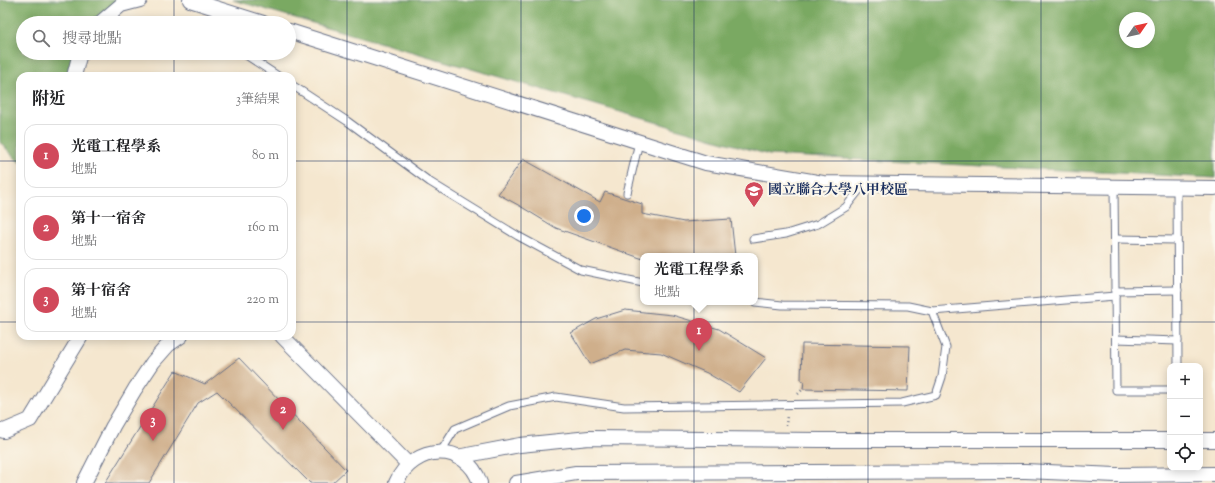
<!DOCTYPE html>
<html lang="zh-TW">
<head>
<meta charset="utf-8">
<style>
	body { margin:0; font-family:"Sorts Mill Goudy","Noto Serif TC",serif; background:#f6f6f6; color:#202124 }
	.controls { position:absolute; right:12px; bottom:12px; display:grid; overflow:hidden; border-radius:8px; box-shadow:0 2px 10px #0003 }
	.controls button { width:36px; height:36px; display:grid; place-items:center; padding:0; border:0; border-bottom:1px solid #e0e0e0; background:#fff; color:#202124; font:20px sans-serif }
	.compass { position:absolute; left:1119px; top:12px; width:36px; height:36px; border-radius:50%; background:#fff; box-shadow:0 2px 10px #0003; rotate:56deg }
	.you { position:absolute; left:584px; top:216px; width:14px; height:14px; margin:-10px; border:3px solid #fff; border-radius:50%; background:#1a73e8; box-shadow:0 0 0 6px #1a73e833 }
	.badge { display:grid; place-items:center; width:26px; height:26px; border-radius:50%; background:#d1495b; color:#fff; font-size:13px; font-weight:700 }
	.pin { position:absolute; translate:-50% -33px; filter:drop-shadow(0 1px 2px #0008) }
	.pin::after { content:''; position:absolute; top:21px; width:14px; height:12px; background:inherit; clip-path:polygon(0 0,100% 0,50% 100%) }
	.popup { position:absolute; left:640px; top:253px; width:118px; height:52px; box-sizing:border-box; display:grid; place-content:center; border-radius:8px; background:#fff; filter:drop-shadow(0 1px 3px #0005); font-size:13px; white-space:nowrap; color:#757577 }
	.popup b { font-size:15px; color:#202124 }
	.popup::after { content:''; position:absolute; left:50%; top:100%; margin-left:-8px; border:8px solid transparent; border-top-color:#fff }
	.list { margin:0; padding:0; list-style:none }
	h2 { display:flex; justify-content:space-between; align-items:center; height:52px; margin:0; padding:0 16px; font-size:17px }
	h2 small { font-size:13px; font-weight:400; color:#757577 }
	.list li { display:grid; grid-template-columns:26px 1fr auto; gap:12px; align-items:center; box-sizing:border-box; height:64px; margin:0 8px 8px; padding:0 8px; border:1px solid #e0e0e0; border-radius:12px }
	.list b { display:block; font-size:15px; white-space:nowrap }
	.list p { margin:0; font-size:13px; white-space:nowrap; color:#757577 }
	.list em { font-size:13px; font-style:normal; color:#757577 }
	.icon { flex:none; width:22px; height:22px; fill:none; stroke:currentColor; stroke-width:2; stroke-linecap:round; stroke-linejoin:round }
	.map { position:relative; flex:none; width:1215px; height:483px; overflow:hidden }
	.search { position:absolute; background:#fff; box-shadow:0 2px 10px #0003; left:16px; top:16px; width:280px; height:44px; display:flex; align-items:center; gap:10px; box-sizing:border-box; padding:0 14px; border-radius:22px; color:#757577; font-size:15px }
	.panel { position:absolute; background:#fff; box-shadow:0 2px 10px #0003; left:16px; top:72px; width:280px; height:268px; border-radius:12px }
	.map>svg:first-child { display:block }
	.forest { fill:#7aa962; stroke:#4a6c60; fill-rule:evenodd }
	.building { fill:#cfaf8b }
	.lines { fill:none; stroke-linecap:round; stroke-linejoin:round }
	.lane-casing { stroke:#676f86; stroke-width:9 }
	.street-casing { stroke:#676f86; stroke-width:16 }
	.path { stroke:#676f86; stroke-width:2.5; stroke-dasharray:1 3; stroke-linecap:butt }
	.lane { stroke:#fff; stroke-width:7 }
	.street { stroke:#fff; stroke-width:14 }
	.grid { fill:none; stroke:#1b2f5e; stroke-width:1; stroke-opacity:0.55 }
	.labels { text-anchor:middle; dominant-baseline:central; stroke-width:4; stroke-linejoin:round; paint-order:stroke }
	.poi-label { font-size:14px; font-weight:bold; fill:#1b2f5e; stroke:#fbf7ec; text-anchor:start }
</style>
</head>
<body>
<div class="map">
<svg width="1215" height="483" viewBox="0 0 1215 483">
	<rect width="100%" height="100%" fill="#fbf7ec"/>
	<filter id="ink" filterUnits="userSpaceOnUse"><feTurbulence type="fractalNoise" baseFrequency=".025" numOctaves="2"/><feDisplacementMap in="SourceGraphic" scale="8" xChannelSelector="R" yChannelSelector="G"/><feConvolveMatrix kernelMatrix="1 2 1 2 8 2 1 2 1" color-interpolation-filters="sRGB"/></filter>
	<filter id="wash" filterUnits="userSpaceOnUse"><feTurbulence type="fractalNoise" baseFrequency=".012" numOctaves="4" result="noise"/><feDisplacementMap in="SourceGraphic" scale="16" xChannelSelector="R" yChannelSelector="G"/><feGaussianBlur stdDeviation="0.9" result="paint"/><feColorMatrix in="noise" values="0 0 0 0 0 0 0 0 0 0 0 0 0 0 0 0 0 1.4 0 .05"/><feComposite in="paint" operator="in"/></filter>
	<g filter="url(#wash)">
		<rect width="100%" height="100%" fill="#f5e7cf"/>
		<g class="forest">
			<path d="M0 0H135L101 23H23V53H78L71 76H20V163L0 142Z"/>
			<path d="M233 0H1215V178L769 155ZM1125 18H1149V42H1125Z"/>
		</g>
		<g id="blocks">
			<g class="building">
				<path d="M523 159 600 202 605 192 642 204V214L684 222 731 219 735 256H643V259L556 228 520 206 498 194Z"/>
				<path d="M625 310 672 315 719 329 766 358 739 392 707 373 661 353 625 350 590 364 571 333 596 319Z"/>
				<path d="M802 344 910 346 908 391 803 389 804 381H801Z"/>
				<path d="M239 358 346 470 332 483H310L217 391 198 403 149 483H105L175 371 205 384Z"/>
			</g>
		</g>
	</g>
	<g filter="url(#ink)">
		<use href="#blocks" fill-opacity="0" stroke="#676f86" stroke-width="1"/>
		<g class="lines">
			<defs>
				<g id="lane">
					<path d="M213 8 219 23"/>
					<path d="M243 53 278 76"/>
					<path d="M292 85 347 121 430 182 518 236 581 270 643 283"/>
					<path d="M1114 187 1116 390H1170"/>
					<path d="M1177 188 1178 366"/>
					<path d="M627 193 639 142"/>
					<path d="M753 239 786 234 818 224 846 207 864 184"/>
					<path d="M1115 239 1177 240"/>
					<path d="M1115 291 1178 290"/>
					<path d="M932 311 1115 296"/>
					<path d="M1116 339 1178 341"/>
					<path d="M440 453 455 429 509 406 556 397 624 407 902 403 936 395 942 377 946 347 932 311 908 306 782 305 755 302"/>
				</g>
				<g id="street">
					<path d="M190 0 263 23"/>
					<path d="M100 23 121 5 140 0"/>
					<path d="M289 31 706 163 823 183 1215 188"/>
					<path d="M74 76 80 53"/>
					<path d="M282 336 408 464"/>
					<path d="M0 430 4 431 30 420 81 336"/>
					<path d="M1200 440H1215"/>
					<path d="M457 457 520 445 589 438 822 440H1170"/>
					<path d="M84 483 113 426 135 389 153 362 168 345 181 336"/>
					<path d="M396 483C413 444 466 441 480 483"/>
					<path d="M516 483 576 473 1025 471 1116 475 1215 474"/>
				</g>
			</defs>
			<use href="#lane" class="lane-casing"/>
			<use href="#street" class="street-casing"/>
			<g class="path">
				<path d="M798 394 803 389"/>
				<path d="M786 426 787 415"/>
			</g>
			<use href="#lane" class="lane"/>
			<use href="#street" class="street"/>
		</g>
	</g>
	<path class="grid" d="M174 0V23M347 0V483M521 0V483M694 0V483M868 0V483M1041 0V483M174 53V76M0 161H20M292 161H1215M0 322H20M292 322H1215M174 336V483"/>
	<defs>
		<symbol id="university-pin" viewBox="-11 -11 22 30"><path d="M0 17L-7.5 6A9.5 9.5 0 1 1 7.5 6Z" fill="#d1495b" stroke="#fbf7ec"/><path d="M0-5L7-2L0 1L-7-2ZM-4 1L0 2.5L4 1V4Q0 6-4 4Z" fill="#fff"/></symbol>
	</defs>
	<g fill-rule="evenodd">
		<use href="#university-pin" x="743" y="180" width="22" height="30"/>
	</g>
	<g class="labels">
		<g class="poi-label">
			<text x="768" y="191">國立聯合大學八甲校區</text>
		</g>
	</g>
</svg>
<div class="controls">
<button>+</button>
<button>−</button>
<button><svg class="icon" aria-label="locate" viewBox="0 0 24 24"><circle cx="12" cy="12" r="6"/><path d="M12 2v4M12 18v4M2 12h4M18 12h4"/></svg></button>
</div>
<svg class="compass" viewBox="-18 -18 36 36"><path d="M0-13l5 13h-10z" fill="#e53935"/><path d="M0 13l5-13h-10z" fill="#757577"/></svg>
<div class="you"></div>
<div class="pin badge" style="left:699px;top:351px">1</div>
<div class="popup"><b>光電工程學系</b>地點</div>
<div class="pin badge" style="left:283px;top:430px">2</div>
<div class="pin badge" style="left:153px;top:441px">3</div>
<div class="search"><svg class="icon" aria-label="search" viewBox="0 0 24 24"><circle cx="10" cy="10" r="6"/><path d="M15 15l6 6"/></svg>搜尋地點</div>
<section class="panel">
<h2>附近<small>3筆結果</small></h2>
<ul class="list">
<li><span class="badge">1</span><div><b>光電工程學系</b><p>地點</p></div><em>80 m</em></li>
<li><span class="badge">2</span><div><b>第十一宿舍</b><p>地點</p></div><em>160 m</em></li>
<li><span class="badge">3</span><div><b>第十宿舍</b><p>地點</p></div><em>220 m</em></li>
</ul>
</section>
</div>
</body>
</html>
